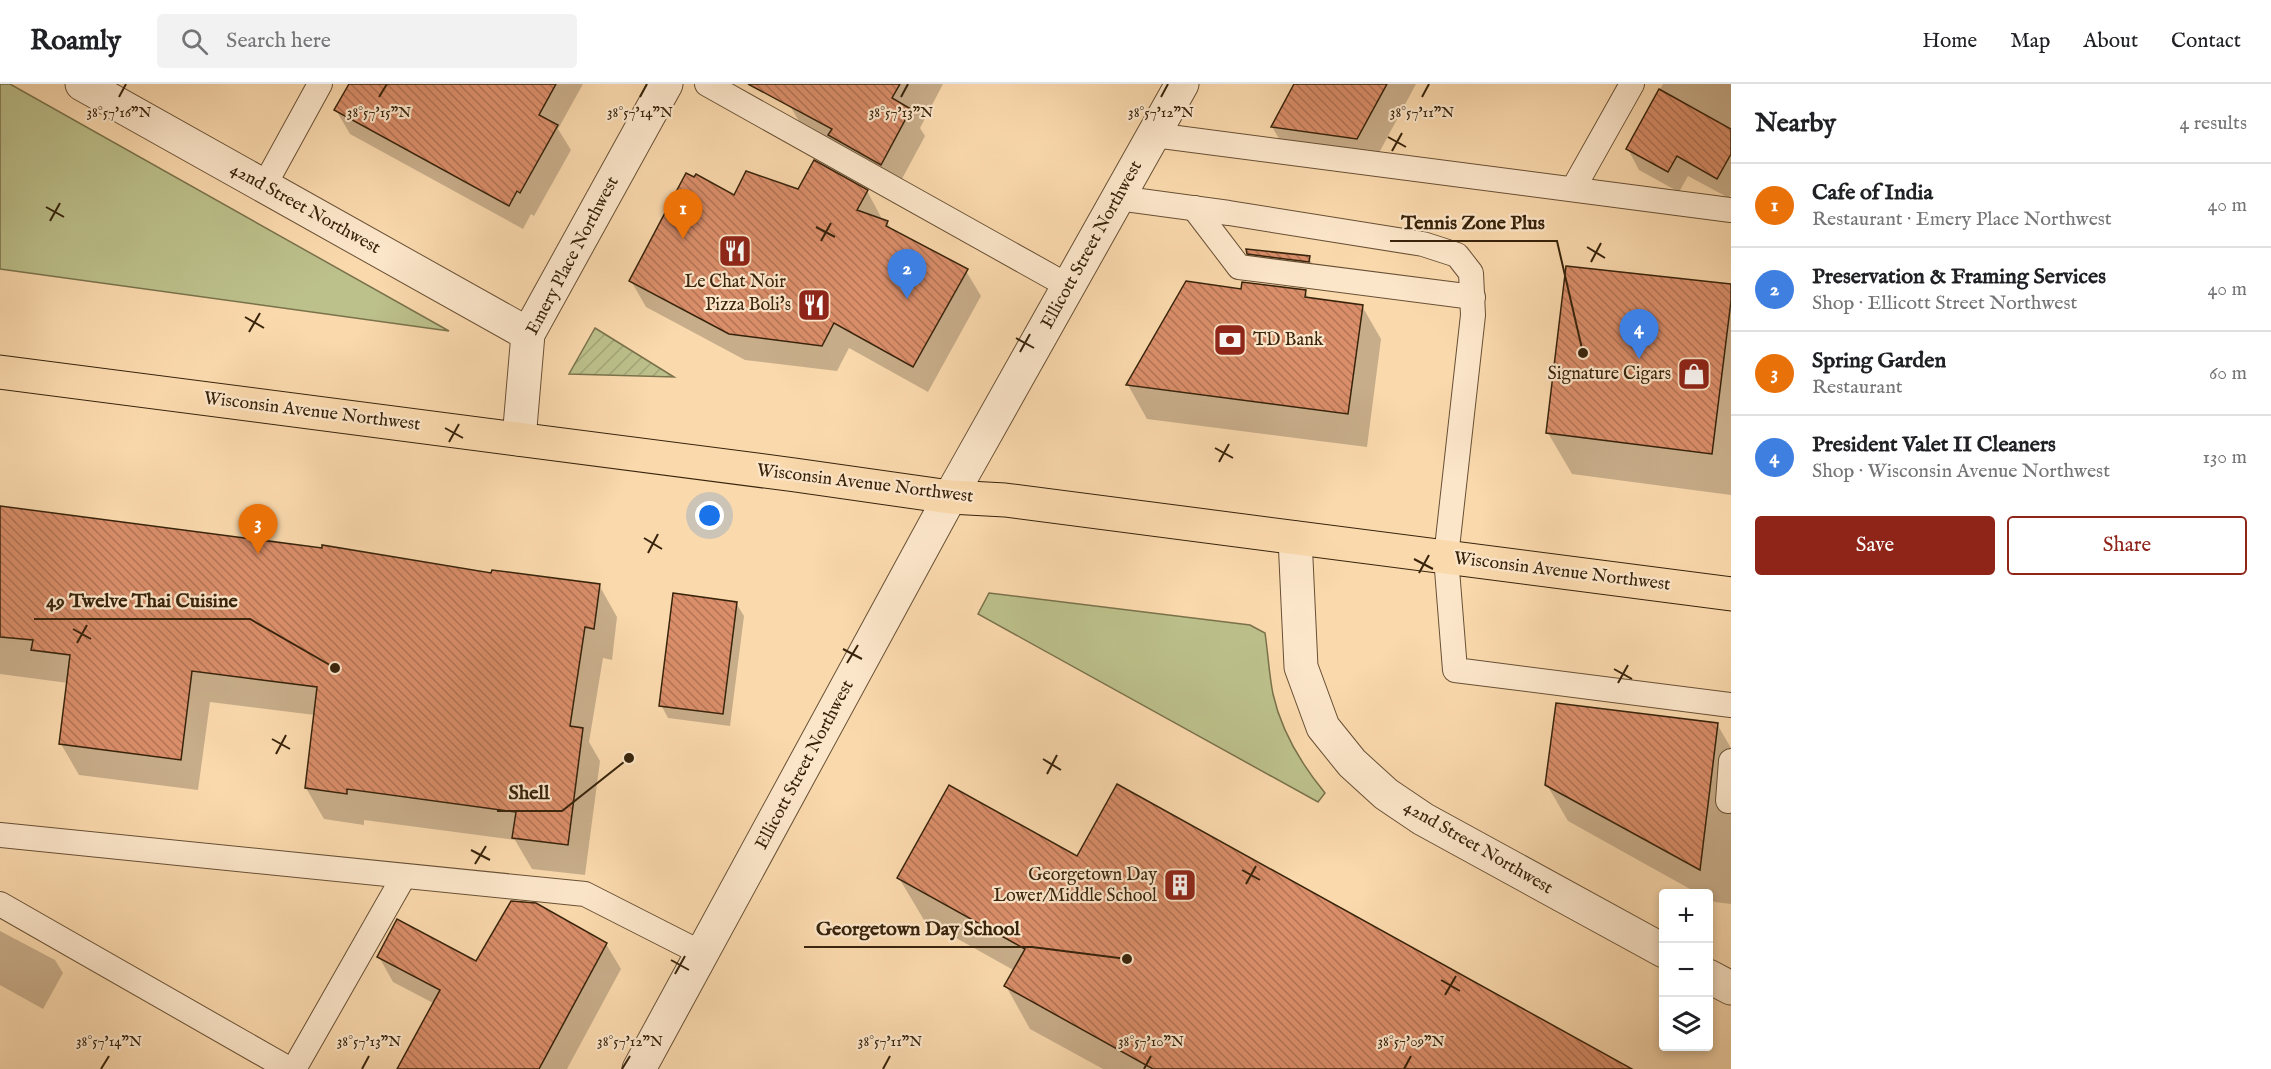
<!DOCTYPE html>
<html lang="en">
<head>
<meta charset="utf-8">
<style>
	body { margin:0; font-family:"IM FELL English",serif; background:#f2f2f2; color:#202124 }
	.controls { position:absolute; right:18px; bottom:18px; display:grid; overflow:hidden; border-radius:6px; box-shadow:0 3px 9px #0003 }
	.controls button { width:54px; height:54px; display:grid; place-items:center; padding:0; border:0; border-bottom:2px solid #e0e0e0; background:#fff; color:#202124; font:30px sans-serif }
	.you { position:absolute; left:710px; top:432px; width:21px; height:21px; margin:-15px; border:4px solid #fff; border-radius:50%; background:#1a73e8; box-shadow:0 0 0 9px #1a73e833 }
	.badge { display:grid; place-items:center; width:39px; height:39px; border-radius:50%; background:#8f2418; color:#fff; font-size:20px; font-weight:700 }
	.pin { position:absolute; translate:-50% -50px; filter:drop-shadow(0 2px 3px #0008) }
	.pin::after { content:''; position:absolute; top:32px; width:21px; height:18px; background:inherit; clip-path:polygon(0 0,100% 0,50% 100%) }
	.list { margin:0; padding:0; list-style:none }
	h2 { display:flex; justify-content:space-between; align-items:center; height:78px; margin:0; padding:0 24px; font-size:26px }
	h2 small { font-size:20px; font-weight:400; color:#757577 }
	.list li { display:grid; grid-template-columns:39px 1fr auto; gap:18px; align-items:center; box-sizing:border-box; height:84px; padding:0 24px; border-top:2px solid #e0e0e0 }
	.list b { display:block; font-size:22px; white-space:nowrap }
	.list p { margin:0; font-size:20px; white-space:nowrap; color:#757577 }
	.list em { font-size:20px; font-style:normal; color:#757577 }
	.actions { display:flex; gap:12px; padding:18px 24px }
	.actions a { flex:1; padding:14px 0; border:2px solid #8f2418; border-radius:6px; text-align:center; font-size:21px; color:#8f2418 }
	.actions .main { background:#8f2418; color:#fff }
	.icon { flex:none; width:33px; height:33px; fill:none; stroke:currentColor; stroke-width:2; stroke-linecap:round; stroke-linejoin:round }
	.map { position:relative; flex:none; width:1731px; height:985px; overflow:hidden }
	header { display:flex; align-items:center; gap:36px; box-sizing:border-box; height:84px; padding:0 30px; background:#fff; border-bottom:2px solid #e0e0e0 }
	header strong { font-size:28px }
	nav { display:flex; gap:33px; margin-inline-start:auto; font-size:21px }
	.search { width:420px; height:54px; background:#f2f2f2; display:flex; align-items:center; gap:15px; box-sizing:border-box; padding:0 21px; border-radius:6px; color:#757577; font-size:22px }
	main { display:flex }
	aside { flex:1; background:#fff }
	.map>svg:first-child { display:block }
	.park { fill:#bcc08b; stroke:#7a724b; stroke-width:1.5 }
	.garden { fill:url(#garden-furrows); stroke:#7a724b; stroke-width:1.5 }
	.shadow { fill:#0003 }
	.building { fill:url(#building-back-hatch); stroke:#37230b; stroke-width:1.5 }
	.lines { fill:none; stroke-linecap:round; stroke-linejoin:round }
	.lane-casing { stroke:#685034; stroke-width:26 }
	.street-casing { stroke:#685034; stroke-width:35 }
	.primary-casing { stroke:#37230b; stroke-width:35 }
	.lane { stroke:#fce6ca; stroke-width:24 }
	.street { stroke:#fce6ca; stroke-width:33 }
	.primary { stroke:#fad9ad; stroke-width:33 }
	.ticks { fill:none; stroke:#37230b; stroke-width:2 }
	.labels { text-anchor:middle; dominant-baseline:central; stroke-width:4.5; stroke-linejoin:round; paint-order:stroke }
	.street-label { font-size:18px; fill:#37230b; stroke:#fce6ca }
	.poi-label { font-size:18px; fill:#37230b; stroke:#fce6ca; text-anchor:end }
	.ticks-label { font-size:15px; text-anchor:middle; fill:#37230b; stroke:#fce6ca; stroke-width:4.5; stroke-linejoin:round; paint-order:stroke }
	.leader { fill:none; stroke:#37230b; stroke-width:2 }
	.callout-dot { fill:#37230b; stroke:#fce6ca; stroke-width:2 }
	.callout-label { font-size:20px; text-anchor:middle; font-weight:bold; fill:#37230b; stroke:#fce6ca; stroke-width:4.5; stroke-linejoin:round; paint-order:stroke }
</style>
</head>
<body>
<header>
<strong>Roamly</strong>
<div class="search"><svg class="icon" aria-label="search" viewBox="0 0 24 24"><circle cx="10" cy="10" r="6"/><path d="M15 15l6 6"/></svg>Search here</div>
<nav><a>Home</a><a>Map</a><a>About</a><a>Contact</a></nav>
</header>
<main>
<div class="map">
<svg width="1731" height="985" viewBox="0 0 1731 985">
	<defs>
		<pattern id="garden-furrows" width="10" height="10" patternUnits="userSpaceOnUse" patternTransform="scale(1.5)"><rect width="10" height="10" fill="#bcc08b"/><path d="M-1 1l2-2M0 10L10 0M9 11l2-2" fill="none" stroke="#a2a577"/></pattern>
		<pattern id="building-back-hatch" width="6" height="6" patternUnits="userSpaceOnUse" patternTransform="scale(1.5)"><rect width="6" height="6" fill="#da8e6a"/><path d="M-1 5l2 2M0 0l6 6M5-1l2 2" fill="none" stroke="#b27455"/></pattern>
	</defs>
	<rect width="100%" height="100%" fill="#fad9ad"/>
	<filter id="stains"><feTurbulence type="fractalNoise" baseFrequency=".00333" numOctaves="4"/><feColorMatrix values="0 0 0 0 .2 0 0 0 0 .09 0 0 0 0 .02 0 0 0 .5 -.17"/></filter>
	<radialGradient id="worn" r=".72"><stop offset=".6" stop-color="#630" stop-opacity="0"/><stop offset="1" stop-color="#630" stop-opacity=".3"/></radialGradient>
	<g class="park">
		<path d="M0 0H10L449 247 0 185Z"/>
		<path d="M989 509 1250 541 1265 549C1268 569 1269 590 1273 610 1281 646 1302 681 1325 709L1318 718 978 530Z"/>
	</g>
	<path class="garden" d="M595 244 674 293 569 290Z"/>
	<g class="shadow">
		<path d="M350 0H583L558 45 571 66 534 132 531 130 523 145 350 50 336 26Z"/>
		<path d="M792 0H943L920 44 925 52 896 106 800 39 785 13Z"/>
		<path d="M1296 0H1416L1373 80 1287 68 1272 43Z"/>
		<path d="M1663 0H1731V111L1729 114 1688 92 1679 108 1639 86 1628 65Z"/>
		<path d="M799 107H867L881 133 880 136 887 138 892 147 966 187 981 212 928 308 849 264 837 287 745 276 646 223 631 197 735 113Z"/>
		<path d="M1247 168 1309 174 1316 187 1255 181Z"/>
		<path d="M1187 199 1242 207H1305L1309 215 1362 222 1381 255 1367 363 1147 335 1128 301Z"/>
		<path d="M1731 202V411L1572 390 1548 349Z"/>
		<path d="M0 424 492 491 599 501 617 533 612 576 603 574 589 658 600 677 585 791 532 785 515 756 364 736V741L324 735 306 704 315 631 210 618 198 706 79 691 61 660 68 599 0 590Z"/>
		<path d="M736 519 744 532 730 642 668 634 661 621Z"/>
		<path d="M1717 640 1731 664V820L1715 818 1708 814V810H1699L1568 737 1547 701Z"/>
		<path d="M1077 774 1629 985H1103L1030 945 1006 902 1015 887 924 836 899 794Z"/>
		<path d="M0 847 55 876 63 889 43 925 0 901Z"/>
		<path d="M606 860 621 885 567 985H398L435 920 393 898 379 873 476 879Z"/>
	</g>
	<g class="building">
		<path d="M349 0H556L539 31 558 41 520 109 517 107 509 122 334 26Z"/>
		<path d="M748 0H900L892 14 911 25 881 81 828 51 832 45Z"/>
		<path d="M1294 0H1387L1357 55 1271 43Z"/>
		<path d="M1659 5 1731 45V70L1717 95 1677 72 1668 88 1626 65Z"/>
		<path d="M814 76 868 106 857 126 888 137 886 142 968 185 913 283 834 239 822 262 729 250 629 197 686 89 694 93 696 90 734 111 746 87 798 105Z"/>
		<path d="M1246 165 1310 172 1309 178 1247 170Z"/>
		<path d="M1566 182 1731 200V217L1712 370 1546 349Z"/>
		<path d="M1186 197 1241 205 1242 198 1306 206 1305 213 1363 221 1348 330 1126 301Z"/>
		<path d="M0 422 322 464V461L491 489 492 486 600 500 594 545 585 543 570 642 583 644 568 761 512 754 516 728 347 705V710L305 704 317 603 192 587 181 676 59 660 70 571 31 566 33 556 0 553Z"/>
		<path d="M673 509 737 518 723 630 659 622Z"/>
		<path d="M1556 619 1718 639 1700 786 1545 701Z"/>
		<path d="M1117 700 1632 985H1153L1004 902 1025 865 897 794 949 701 1077 772Z"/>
		<path d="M511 817 536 819 607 859 539 985H397L440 906 377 873 397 835 476 877Z"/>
	</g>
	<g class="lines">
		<defs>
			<g id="lane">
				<path d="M707 0 1068 202"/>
				<path d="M1154 51 1731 126"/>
				<path d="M264 102 320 0"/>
				<path d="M1573 105 1632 0"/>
				<path d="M1118 114 1229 129 1423 160 1457 171 1471 189 1473 231 1446 473 1455 586 1731 621"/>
				<path d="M1194 124 1239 183 1473 213"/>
				<path d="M1728 717 1731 677"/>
				<path d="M0 751 585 810 703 870"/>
				<path d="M0 820 289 985"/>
				<path d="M294 985 404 792"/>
			</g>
			<g id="street">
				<path d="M82 0 528 250"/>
				<path d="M519 355 528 250 666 0"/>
				<path d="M1295 454 1301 583 1323 643 1352 679 1386 710 1423 735 1664 867"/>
				<path d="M1708 892 1731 904"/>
				<path d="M639 985 950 413 1182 0"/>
			</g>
			<path id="primary" d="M0 288 795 391 950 413 1005 416 1731 510"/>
		</defs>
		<use href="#lane" class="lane-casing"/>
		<use href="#street" class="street-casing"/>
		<use href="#primary" class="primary-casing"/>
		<use href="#lane" class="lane"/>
		<use href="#street" class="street"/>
		<use href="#primary" class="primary"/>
	</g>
	<path class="ticks" d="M119 13 126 0M379 13 387 0M640 13 647 0M901 13 908 0M1161 13 1168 0M1422 13 1429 0M1388 53 1406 63M1392 67 1402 49M46 123 64 133M50 137 60 119M816 143 835 153M821 157 831 139M1587 163 1605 174M1591 178 1601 159M245 233 264 244M249 248 260 229M1016 254 1034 264M1020 268 1030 250M445 344 463 354M449 358 459 340M1215 364 1233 374M1219 378 1229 360M644 454 662 465M648 469 658 450M1414 475 1433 485M1419 489 1429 471M73 545 91 555M77 559 87 541M843 565 862 575M847 579 858 561M1614 585 1632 595M1618 599 1628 581M272 655 290 665M276 670 286 651M1043 675 1061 686M1047 690 1057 671M471 766 490 776M475 780 486 762M1242 786 1260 796M1246 800 1256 782M671 876 689 886M675 890 685 872M1441 896 1460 907M1445 911 1456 892M101 985 109 972M362 985 369 972M622 985 630 972M883 985 890 972M1144 985 1151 972M1404 985 1411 972"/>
	<defs>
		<symbol id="restaurant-square" viewBox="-11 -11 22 22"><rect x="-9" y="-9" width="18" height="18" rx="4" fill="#8f2418" stroke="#fce6ca"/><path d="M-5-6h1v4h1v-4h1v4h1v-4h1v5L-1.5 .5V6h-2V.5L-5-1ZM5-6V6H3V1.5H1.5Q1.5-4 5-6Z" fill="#fff"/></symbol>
		<symbol id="bank-square" viewBox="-11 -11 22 22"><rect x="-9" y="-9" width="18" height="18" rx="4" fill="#8f2418" stroke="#fce6ca"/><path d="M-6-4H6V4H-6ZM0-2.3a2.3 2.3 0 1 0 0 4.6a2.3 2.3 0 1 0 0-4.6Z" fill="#fff"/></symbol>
		<symbol id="shop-square" viewBox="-11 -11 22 22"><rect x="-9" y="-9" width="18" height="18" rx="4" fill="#8f2418" stroke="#fce6ca"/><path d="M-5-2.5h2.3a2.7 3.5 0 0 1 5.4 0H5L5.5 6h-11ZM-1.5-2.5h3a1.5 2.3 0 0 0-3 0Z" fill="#fff"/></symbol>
		<symbol id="building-square" viewBox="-11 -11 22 22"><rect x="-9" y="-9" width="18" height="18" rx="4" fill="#8f2418" stroke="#fce6ca"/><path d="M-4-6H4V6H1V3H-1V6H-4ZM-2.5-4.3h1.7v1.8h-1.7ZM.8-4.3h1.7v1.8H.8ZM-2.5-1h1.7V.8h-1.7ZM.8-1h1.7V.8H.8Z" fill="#fff"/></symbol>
	</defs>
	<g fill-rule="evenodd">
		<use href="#restaurant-square" x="716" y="148" width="38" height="38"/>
		<use href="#restaurant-square" x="795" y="202" width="38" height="38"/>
		<use href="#bank-square" x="1211" y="237" width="38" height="38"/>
		<use href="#shop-square" x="1675" y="271" width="38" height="38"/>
		<use href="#building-square" x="1161" y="782" width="38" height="38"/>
	</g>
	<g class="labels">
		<g class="street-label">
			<text transform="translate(305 125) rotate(29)">42nd Street Northwest</text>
			<text transform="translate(1092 161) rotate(-61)">Ellicott Street Northwest</text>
			<text transform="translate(573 172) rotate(-62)">Emery Place Northwest</text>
			<text transform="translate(312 328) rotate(7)">Wisconsin Avenue Northwest</text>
			<text transform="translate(865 400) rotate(7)">Wisconsin Avenue Northwest</text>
			<text transform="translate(1562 488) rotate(7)">Wisconsin Avenue Northwest</text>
			<text transform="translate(805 681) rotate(-62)">Ellicott Street Northwest</text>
			<text transform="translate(1478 764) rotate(30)">42nd Street Northwest</text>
		</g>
		<g class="poi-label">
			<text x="735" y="198" text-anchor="middle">Le Chat Noir</text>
			<text x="791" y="221">Pizza Boli's</text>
			<text x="1253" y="256" text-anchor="start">TD Bank</text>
			<text x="1671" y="290">Signature Cigars</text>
			<text x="1157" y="791">Georgetown Day<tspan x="1157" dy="21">Lower/Middle School</tspan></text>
		</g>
	</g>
	<g class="ticks-label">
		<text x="119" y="33">38°57'16"N</text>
		<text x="379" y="33">38°57'15"N</text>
		<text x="640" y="33">38°57'14"N</text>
		<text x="901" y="33">38°57'13"N</text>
		<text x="1161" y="33">38°57'12"N</text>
		<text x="1422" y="33">38°57'11"N</text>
		<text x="109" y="962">38°57'14"N</text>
		<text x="369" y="962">38°57'13"N</text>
		<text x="630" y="962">38°57'12"N</text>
		<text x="890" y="962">38°57'11"N</text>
		<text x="1151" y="962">38°57'10"N</text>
		<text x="1411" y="962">38°57'09"N</text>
	</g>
	<path class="leader" d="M1583 269L1557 157H1390M335 584L250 535H34M629 674L562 727H497M1127 875L1032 863H804"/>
	<g class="callout-dot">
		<circle cx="1583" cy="269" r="6"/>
		<circle cx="335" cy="584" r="6"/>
		<circle cx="629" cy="674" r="6"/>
		<circle cx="1127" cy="875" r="6"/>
	</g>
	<g class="callout-label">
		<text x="1473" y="145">Tennis Zone Plus</text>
		<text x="142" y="523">49 Twelve Thai Cuisine</text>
		<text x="529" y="715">Shell</text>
		<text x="918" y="851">Georgetown Day School</text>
	</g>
	<rect width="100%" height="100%" filter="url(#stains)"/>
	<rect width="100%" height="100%" fill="url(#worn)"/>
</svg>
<div class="controls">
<button>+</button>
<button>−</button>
<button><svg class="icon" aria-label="layers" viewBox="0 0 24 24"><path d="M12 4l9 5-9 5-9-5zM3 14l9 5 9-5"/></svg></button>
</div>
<div class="you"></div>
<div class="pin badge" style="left:683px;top:155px;background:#e8710a">1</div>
<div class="pin badge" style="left:907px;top:215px;background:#3f7fe0">2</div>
<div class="pin badge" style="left:258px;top:470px;background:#e8710a">3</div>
<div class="pin badge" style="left:1639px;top:275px;background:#3f7fe0">4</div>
</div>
<aside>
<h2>Nearby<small>4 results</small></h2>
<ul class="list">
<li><span class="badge" style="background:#e8710a">1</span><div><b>Cafe of India</b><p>Restaurant · Emery Place Northwest</p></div><em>40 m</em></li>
<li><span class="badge" style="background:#3f7fe0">2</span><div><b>Preservation &amp; Framing Services</b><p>Shop · Ellicott Street Northwest</p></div><em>40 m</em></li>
<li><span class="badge" style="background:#e8710a">3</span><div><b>Spring Garden</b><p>Restaurant</p></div><em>60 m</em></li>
<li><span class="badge" style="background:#3f7fe0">4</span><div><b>President Valet II Cleaners</b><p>Shop · Wisconsin Avenue Northwest</p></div><em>130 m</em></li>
</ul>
<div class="actions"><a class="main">Save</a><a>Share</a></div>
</aside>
</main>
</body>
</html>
